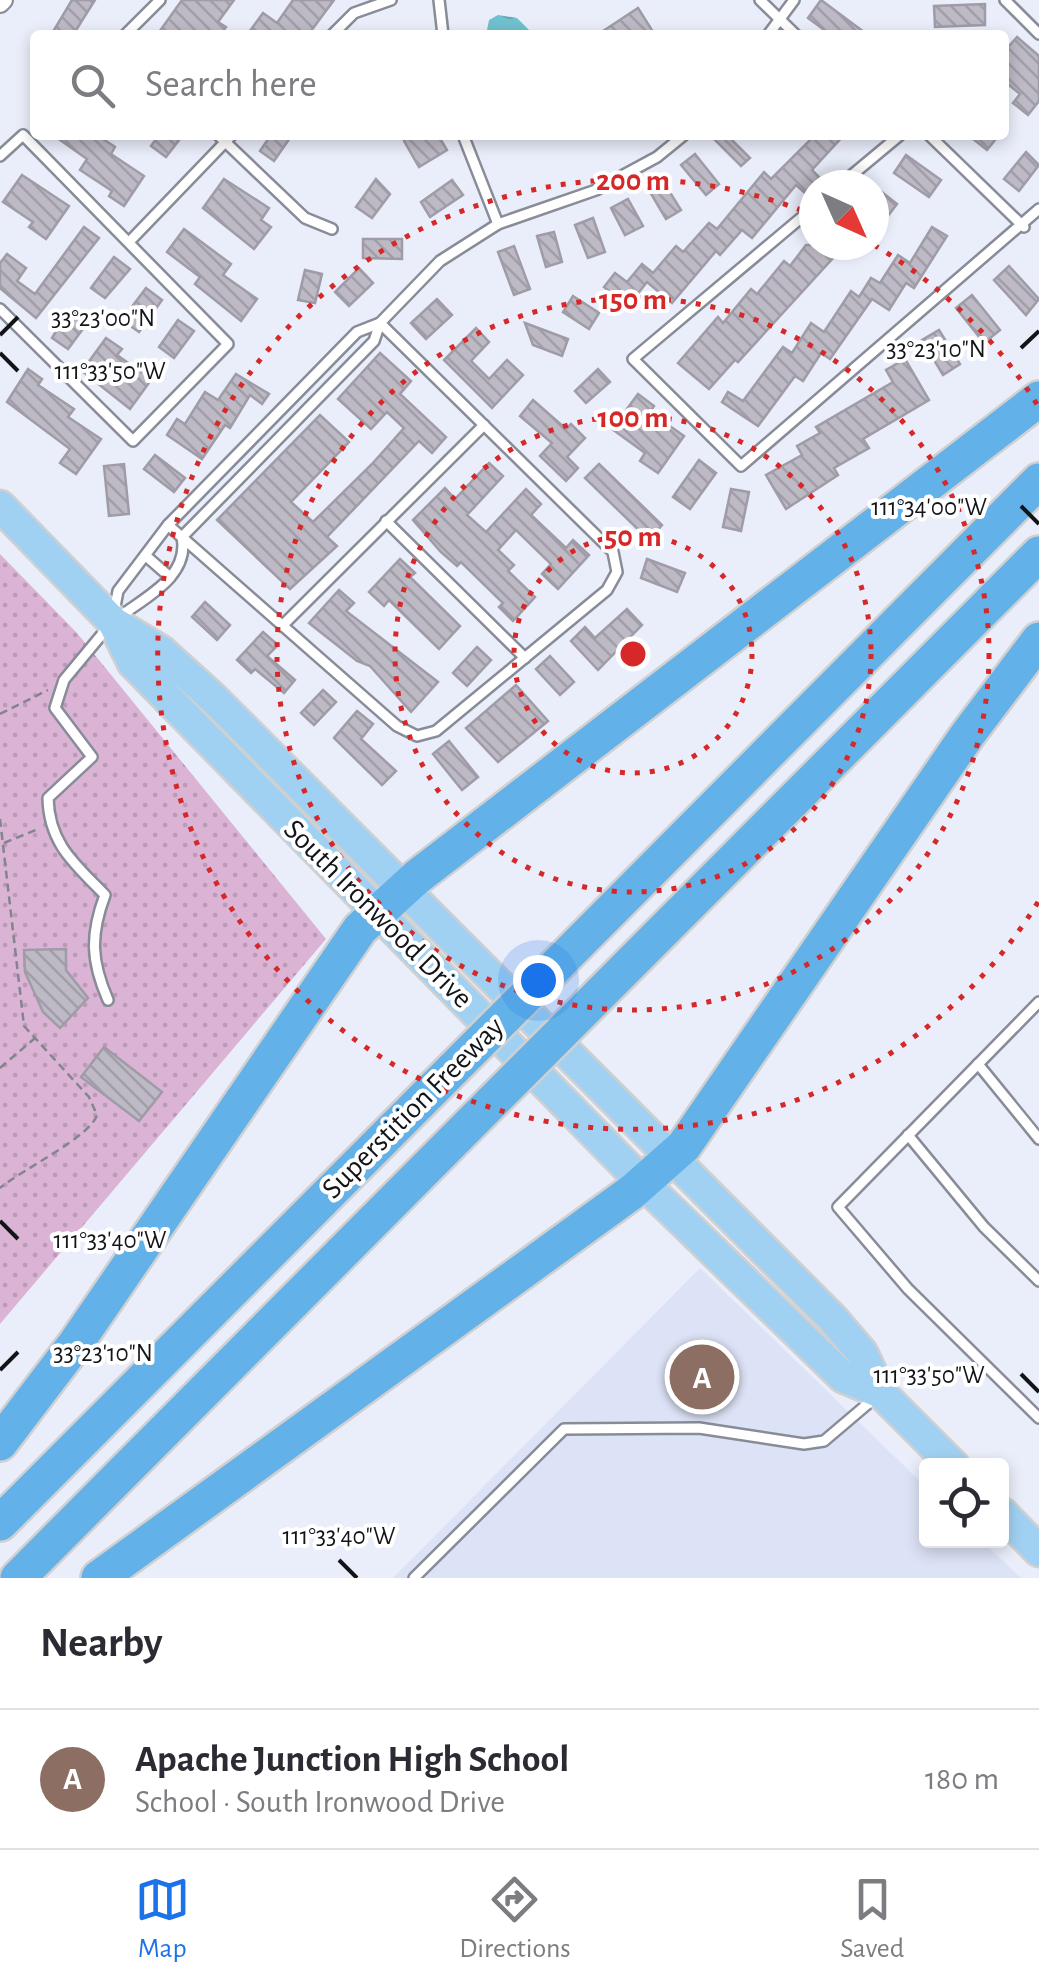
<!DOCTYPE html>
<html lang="en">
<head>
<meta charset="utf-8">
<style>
	body { margin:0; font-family:"Alegreya Sans",sans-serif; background:#f2f2f3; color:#2b2b33 }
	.controls { position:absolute; right:30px; bottom:30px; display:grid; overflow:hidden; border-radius:10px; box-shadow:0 5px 15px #0003 }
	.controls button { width:90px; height:90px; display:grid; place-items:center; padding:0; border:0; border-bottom:2px solid #e1e1e2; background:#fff; color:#2b2b33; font:50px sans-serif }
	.compass { position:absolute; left:799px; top:170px; width:90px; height:90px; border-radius:50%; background:#fff; box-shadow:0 5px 15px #0003; rotate:135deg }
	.you { position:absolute; left:538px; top:980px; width:35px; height:35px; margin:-25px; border:8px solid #fff; border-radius:50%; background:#1a73e8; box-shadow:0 0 0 15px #1a73e833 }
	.badge { display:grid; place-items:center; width:65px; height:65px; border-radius:50%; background:#1a73e8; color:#fff; font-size:32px; font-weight:700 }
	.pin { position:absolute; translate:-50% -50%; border:5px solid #fff; box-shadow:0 2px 10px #0006 }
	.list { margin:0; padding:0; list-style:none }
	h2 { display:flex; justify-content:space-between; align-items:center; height:130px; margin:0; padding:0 40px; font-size:42px }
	h2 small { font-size:32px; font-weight:400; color:#7c7c81 }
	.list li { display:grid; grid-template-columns:65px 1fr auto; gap:30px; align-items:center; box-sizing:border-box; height:140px; padding:0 40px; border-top:2px solid #e1e1e2 }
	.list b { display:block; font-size:38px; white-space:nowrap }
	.list p { margin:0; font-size:32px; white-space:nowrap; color:#7c7c81 }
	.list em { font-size:32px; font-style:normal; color:#7c7c81 }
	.icon { flex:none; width:55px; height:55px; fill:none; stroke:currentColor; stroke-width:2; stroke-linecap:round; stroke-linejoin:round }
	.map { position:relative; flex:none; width:1039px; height:1578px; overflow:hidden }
	.search { position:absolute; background:#fff; box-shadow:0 5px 15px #0003; left:30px; right:30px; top:30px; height:110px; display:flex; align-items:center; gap:25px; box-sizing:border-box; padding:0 35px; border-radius:10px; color:#7c7c81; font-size:38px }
	.sheet { height:270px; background:#fff }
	nav { display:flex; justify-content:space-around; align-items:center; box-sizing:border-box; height:140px; border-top:2px solid #e1e1e2; background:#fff; font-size:28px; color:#7c7c81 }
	nav a { display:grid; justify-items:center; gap:5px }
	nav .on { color:#1a73e8 }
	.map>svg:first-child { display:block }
	.built { fill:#dde3f6 }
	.green { fill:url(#green-dots) }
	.water { fill:url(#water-waves) }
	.building { fill:url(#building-back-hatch); stroke:#9f9ba7; stroke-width:2.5 }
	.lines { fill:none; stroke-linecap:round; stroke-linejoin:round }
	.service-casing { stroke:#888c97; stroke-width:14 }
	.minor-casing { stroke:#888c97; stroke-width:22 }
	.primary-casing { stroke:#d0d0d1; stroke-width:35 }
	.motorway-casing { stroke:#d0d0d1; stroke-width:40 }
	.path { stroke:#82858e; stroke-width:2.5; stroke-dasharray:8 5; stroke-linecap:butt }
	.service { stroke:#fff; stroke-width:9 }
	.minor { stroke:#fff; stroke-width:18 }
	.primary { stroke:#a1d1f2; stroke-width:30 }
	.motorway { stroke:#62b2e9; stroke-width:35 }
	.motorway-bridge-casing { stroke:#d0d0d1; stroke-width:40; stroke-linecap:butt }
	.motorway-bridge { stroke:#62b2e9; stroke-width:35 }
	.ticks { fill:none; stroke:#121418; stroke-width:4 }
	.ring { fill:none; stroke:#d62828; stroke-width:5; stroke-dasharray:5 10 }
	.labels { text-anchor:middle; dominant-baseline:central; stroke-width:8; stroke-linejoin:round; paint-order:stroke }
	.street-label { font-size:30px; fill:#121418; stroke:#fff }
	.ticks-label { font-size:25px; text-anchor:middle; fill:#121418; stroke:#fff; stroke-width:8; stroke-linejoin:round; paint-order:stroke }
	.centre { fill:#d62828; stroke:#fff; stroke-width:5 }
	.ring-label { font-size:30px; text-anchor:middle; font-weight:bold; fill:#d62828; stroke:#fff; stroke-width:8; stroke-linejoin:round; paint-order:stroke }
</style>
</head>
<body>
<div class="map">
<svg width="1039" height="1578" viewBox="0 0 1039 1578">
	<defs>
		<pattern id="green-dots" width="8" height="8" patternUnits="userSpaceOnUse" patternTransform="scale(2.5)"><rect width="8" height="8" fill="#dbb4d5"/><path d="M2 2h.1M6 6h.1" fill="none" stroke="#bb9ab6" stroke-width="1.8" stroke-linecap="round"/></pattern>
		<pattern id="water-waves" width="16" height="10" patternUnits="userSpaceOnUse" patternTransform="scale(2.5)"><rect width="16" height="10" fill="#70c0ce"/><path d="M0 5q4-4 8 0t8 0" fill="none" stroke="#60a4b0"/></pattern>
		<pattern id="building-back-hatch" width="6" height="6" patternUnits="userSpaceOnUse" patternTransform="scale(2.5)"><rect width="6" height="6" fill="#bdb9c5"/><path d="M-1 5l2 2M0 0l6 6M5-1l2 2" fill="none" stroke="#a19ea8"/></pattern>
	</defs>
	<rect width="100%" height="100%" fill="#eaeefb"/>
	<path class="built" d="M700 1268 926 1487V1540L982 1541 1021 1578H393Z"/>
	<path class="green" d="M0 554 77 633 326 939 0 1324Z"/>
	<path class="water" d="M498 15 517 18 534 35H486L489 20Z"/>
	<g class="building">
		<path d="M72 0H95L73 35H51Z"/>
		<path d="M182 0H234L218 22 226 27 220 35H157Z"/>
		<path d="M293 0H334L308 35H247L263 13 277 23Z"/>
		<path d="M821 0 868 35H831L808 18Z"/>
		<path d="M985 4V25L935 27 934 6Z"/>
		<path d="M638 8 655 35H597Z"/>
		<path d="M1017 37 1039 56V101L1028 115 1013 103 1020 94 1004 81V52Z"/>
		<path d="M53 135H97L115 147 111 154 144 176 124 206 109 196 112 191 80 170 87 159Z"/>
		<path d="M159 135H183L166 157 151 146Z"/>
		<path d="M271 135H292L274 161 260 151Z"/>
		<path d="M409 135H438L447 150 419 167 404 141Z"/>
		<path d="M710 135H727L750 158 741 166Z"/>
		<path d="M815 135H844L812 170 819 177 806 194 796 185 752 238 742 230 720 255 716 251 672 303 647 282 628 306 604 287 615 273 627 282 642 264 653 273 676 246 683 252 709 223 717 229 764 172 771 179Z"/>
		<path d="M968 135H999L987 150Z"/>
		<path d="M1026 152 1039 165 1019 191 1004 179Z"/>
		<path d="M695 154 719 184 706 195 681 165Z"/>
		<path d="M906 155 941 180 929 197 894 173Z"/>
		<path d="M22 175 69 206 46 239 29 227 33 222 3 202Z"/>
		<path d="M661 178 681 210 666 219 647 187Z"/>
		<path d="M224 179 269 208 261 220 271 227 254 249 203 208Z"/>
		<path d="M376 179 390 194 372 218 356 207Z"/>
		<path d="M452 180 463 195 430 217 421 202Z"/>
		<path d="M874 186 897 204 874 234Z"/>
		<path d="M628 199 643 226 625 235 611 208Z"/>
		<path d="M593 218 605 252 588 258 575 225Z"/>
		<path d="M84 227 99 238 36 318 0 288V263L7 254 26 268 17 281 35 294Z"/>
		<path d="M932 227 947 236 914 288 906 283 889 310 872 299 830 359 821 353 803 381 795 376 758 426 722 402 728 392 743 401 783 347 792 353 811 323 824 332 851 291 859 297 871 278 880 283 898 255 910 263Z"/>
		<path d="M184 229 231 264 223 275 257 299 241 321 195 284 200 277 167 252Z"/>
		<path d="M554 232 562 262 546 267 537 236Z"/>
		<path d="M363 239H402V259L363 258Z"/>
		<path d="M806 245H845L738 362 735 360 709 389 678 363 718 317 723 323 751 289 757 294 784 261 790 266Z"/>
		<path d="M514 246 530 289 514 295 498 252Z"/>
		<path d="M114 257 130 269 105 298 91 288Z"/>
		<path d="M1009 266 1039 299 1026 315 994 280Z"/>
		<path d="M359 268 373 283 349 306 335 292Z"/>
		<path d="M305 270 322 274 315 303 298 300Z"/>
		<path d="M146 288 162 300 139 332 122 320Z"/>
		<path d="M972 295 1000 330 984 343 956 308Z"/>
		<path d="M573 296 599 313 589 329 563 312Z"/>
		<path d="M437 299 452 315 426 339 411 323Z"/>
		<path d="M77 308 91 318 68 349 52 338 67 313 71 316Z"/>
		<path d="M178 320 194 331 174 358 159 347Z"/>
		<path d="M525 323 568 339 562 356 533 345Z"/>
		<path d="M476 328 489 342 471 361 489 379 507 360 523 375 492 408 444 360Z"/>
		<path d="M939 330 960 364 943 375 922 340Z"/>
		<path d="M106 338 122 349 117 355 141 372 145 366 156 373 130 409 82 371Z"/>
		<path d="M380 353 411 381 400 394 446 437 432 453 419 441 327 537 337 546 290 589 217 520 320 415 349 442 291 502 313 522 372 464 404 428 387 412 371 429 338 399Z"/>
		<path d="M905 359 929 400 863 439 869 448 834 468 838 475 786 509 766 475 802 455 797 446 820 433 816 427 893 382 886 370Z"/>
		<path d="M28 369 42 379 38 385 74 409 68 417 101 439 76 474 60 463 70 449 7 402Z"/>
		<path d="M598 369 610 382 586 403 575 391Z"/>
		<path d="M236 374 269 394 262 404 250 395 230 428 225 425 202 459 167 435 177 419 185 424 205 392 218 400Z"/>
		<path d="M638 394 654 406 650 412 684 436 658 473 640 461 645 453 612 429Z"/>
		<path d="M533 400 566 429 571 424 585 438 567 457 578 468 566 481 540 456 552 443 520 416Z"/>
		<path d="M155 455 185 478 174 492 144 469Z"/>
		<path d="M699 460 716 473 690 509 673 497Z"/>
		<path d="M489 463 503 476 467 515 486 532 526 489 541 504 531 515 566 548 573 540 589 555 558 589 542 574 551 564 516 530 498 550 514 565 508 571 535 597 513 621 499 607 503 603 461 562 457 566 441 552 413 520 445 488 455 499Z"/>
		<path d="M124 464 129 514 109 516 104 466Z"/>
		<path d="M599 464 662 525 649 540 585 478Z"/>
		<path d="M731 489 749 492 741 531 723 527Z"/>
		<path d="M400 559 415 573 410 577 460 626 439 649 389 600 384 606 369 592Z"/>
		<path d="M647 559 685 573 677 592 641 578Z"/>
		<path d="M339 590 354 603 346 611 438 682 411 712 370 666 357 661 309 623Z"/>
		<path d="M205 602 230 625 217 640 192 617Z"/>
		<path d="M627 609 642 625 598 670 571 641 585 627 595 638Z"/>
		<path d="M263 632 278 645 267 656 295 680 284 693 255 669 251 673 237 660Z"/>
		<path d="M477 647 491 660 467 686 453 673Z"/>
		<path d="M550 656 574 682 560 695 536 669Z"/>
		<path d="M516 685 548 721 498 762 466 728Z"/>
		<path d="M323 690 336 702 314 725 301 713Z"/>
		<path d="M357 711 373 724 361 739 396 771 382 785 334 738Z"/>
		<path d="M449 741 478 777 462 790 433 754Z"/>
		<path d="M66 949V970L88 998 60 1028 43 1012 25 972 24 950Z"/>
		<path d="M104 1047 162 1092 139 1121 81 1077Z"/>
	</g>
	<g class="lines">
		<defs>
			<g id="service">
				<path d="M439 0 443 35"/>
				<path d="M760 0 796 35"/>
				<path d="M1005 0 1039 34"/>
				<path d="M125 35 160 0"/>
				<path d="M332 35 354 13 391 0"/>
				<path d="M768 35 794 0"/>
				<path d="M218 135 305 218 332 229"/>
				<path d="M463 135 498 224"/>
				<path d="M929 135 1024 227"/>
				<path d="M0 156 23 135 228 344 133 441 0 309"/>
				<path d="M840 185 900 135"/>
				<path d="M814 207 633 359 741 466 1039 209"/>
				<path d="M130 241 232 135"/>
				<path d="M386 521 525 658"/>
				<path d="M168 525 397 726 417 736 436 731 607 590 617 572 613 552 380 323"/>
				<path d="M146 556 170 577"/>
				<path d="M114 612 118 591 168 525 357 332 380 323 440 261 498 224 596 190 657 157 684 135"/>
				<path d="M119 617C146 597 190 576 182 537L374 341 380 323"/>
				<path d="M282 626 484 425"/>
				<path d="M108 1000C91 961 90 935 105 895 75 864 49 844 48 798L92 757 55 708 64 680 108 627"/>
				<path d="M1039 1002 838 1207 908 1289 1039 1418"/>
				<path d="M978 1064 1039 1139"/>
				<path d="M908 1135 984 1227 1039 1281"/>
				<path d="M414 1578 564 1429 699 1428 804 1444 824 1441 877 1396"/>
			</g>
			<path id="minor" d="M0 3 3 0"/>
			<g id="primary">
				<path d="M0 506 113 622 161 651 214 699 832 1318 862 1353 881 1393 954 1466"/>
				<path d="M113 622 133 663 643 1183 843 1377 881 1393"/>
				<path d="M1002 1513 1039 1551"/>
			</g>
			<g id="motorway">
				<path d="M556 966 1039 481"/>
				<path d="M591 1003 1039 554"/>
				<path d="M0 1443 76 1343 360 929 417 877 1039 399"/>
				<path d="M0 1523 454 1068"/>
				<path d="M18 1578 492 1102"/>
				<path d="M99 1578 632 1192 684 1146 968 734 1039 640"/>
			</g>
		</defs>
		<use href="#service" class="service-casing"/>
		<use href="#minor" class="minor-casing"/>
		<use href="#primary" class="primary-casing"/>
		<use href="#motorway" class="motorway-casing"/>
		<g class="path">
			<path d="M0 714 48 690"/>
			<path d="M0 819 24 1026 89 1097 97 1115C90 1137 23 1169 0 1188"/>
			<path d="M4 843 38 829"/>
			<path d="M0 1068 35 1038"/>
		</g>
		<use href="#service" class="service"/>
		<use href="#minor" class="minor"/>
		<use href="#primary" class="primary"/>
		<use href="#motorway" class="motorway"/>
		<defs>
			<g id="motorway-bridge">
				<path d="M454 1068 556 966"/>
				<path d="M492 1102 591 1003"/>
			</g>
		</defs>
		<use href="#motorway-bridge" class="motorway-bridge-casing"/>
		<use href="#motorway-bridge" class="motorway-bridge"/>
	</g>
	<path class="ticks" d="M0 335 18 317M1021 348 1039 331M0 353 18 371M1021 506 1039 524M0 1221 18 1239M0 1370 18 1352M1021 1374 1039 1392M339 1560 357 1578"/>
	<g class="ring">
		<circle cx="633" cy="654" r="119"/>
		<circle cx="633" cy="654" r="238"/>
		<circle cx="633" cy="654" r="356"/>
		<path d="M1038 902A475 475 0 1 1 811 214M874 245A475 475 0 0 1 1038 406"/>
	</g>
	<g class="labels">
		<g class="street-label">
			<text transform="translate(378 914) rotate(45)">South Ironwood Drive</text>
			<text transform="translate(413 1108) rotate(-45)">Superstition Freeway</text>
		</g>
	</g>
	<g class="ticks-label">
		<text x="103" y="326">33°23'00"N</text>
		<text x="936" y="357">33°23'10"N</text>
		<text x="110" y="379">111°33'50"W</text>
		<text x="929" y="515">111°34'00"W</text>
		<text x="110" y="1248">111°33'40"W</text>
		<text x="103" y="1361">33°23'10"N</text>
		<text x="929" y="1383">111°33'50"W</text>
		<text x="339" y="1544">111°33'40"W</text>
	</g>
	<circle cx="633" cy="654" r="15" class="centre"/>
	<g class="ring-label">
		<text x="633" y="190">200 m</text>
		<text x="633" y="309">150 m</text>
		<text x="633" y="427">100 m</text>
		<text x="633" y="546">50 m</text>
	</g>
</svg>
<div class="controls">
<button><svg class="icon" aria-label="locate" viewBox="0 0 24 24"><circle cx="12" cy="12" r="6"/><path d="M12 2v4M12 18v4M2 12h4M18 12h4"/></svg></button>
</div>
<svg class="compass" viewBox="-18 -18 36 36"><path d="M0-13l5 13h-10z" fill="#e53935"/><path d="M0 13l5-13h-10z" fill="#7c7c81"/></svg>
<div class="you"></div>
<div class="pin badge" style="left:702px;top:1377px;background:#8d6e63">A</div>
<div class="search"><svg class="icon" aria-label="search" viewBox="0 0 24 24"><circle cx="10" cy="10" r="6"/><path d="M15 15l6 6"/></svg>Search here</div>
</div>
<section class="sheet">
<h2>Nearby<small></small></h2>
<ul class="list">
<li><span class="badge" style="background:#8d6e63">A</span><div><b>Apache Junction High School</b><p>School · South Ironwood Drive</p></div><em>180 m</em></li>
</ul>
</section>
<nav>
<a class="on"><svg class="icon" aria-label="map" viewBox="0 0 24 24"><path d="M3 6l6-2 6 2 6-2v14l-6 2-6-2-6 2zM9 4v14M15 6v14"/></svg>Map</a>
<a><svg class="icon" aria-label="directions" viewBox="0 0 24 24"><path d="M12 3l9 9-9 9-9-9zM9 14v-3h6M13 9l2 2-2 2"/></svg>Directions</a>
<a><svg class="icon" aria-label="saved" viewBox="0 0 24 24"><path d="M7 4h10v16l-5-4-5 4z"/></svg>Saved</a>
</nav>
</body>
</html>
